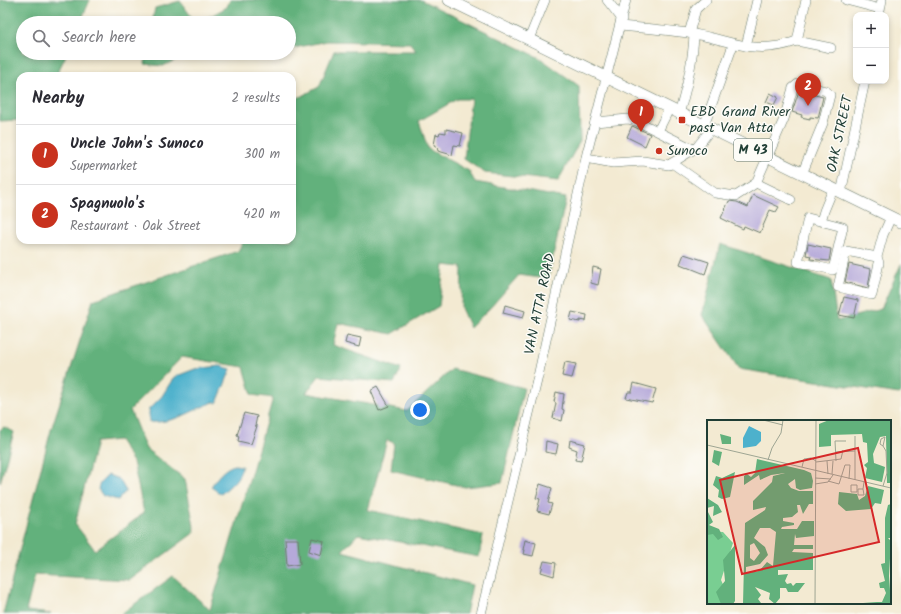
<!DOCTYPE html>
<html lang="en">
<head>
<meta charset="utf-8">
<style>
	body { margin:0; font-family:Kalam,sans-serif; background:#f7f7f7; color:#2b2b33 }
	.controls { position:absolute; right:12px; top:12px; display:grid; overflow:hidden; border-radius:8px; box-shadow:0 2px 6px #0003 }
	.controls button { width:36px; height:36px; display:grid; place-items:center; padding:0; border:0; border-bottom:1px solid #e1e1e2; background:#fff; color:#2b2b33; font:20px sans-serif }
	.you { position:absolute; left:420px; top:410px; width:14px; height:14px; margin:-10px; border:3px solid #fff; border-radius:50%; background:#1a73e8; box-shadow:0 0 0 6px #1a73e833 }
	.badge { display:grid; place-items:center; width:26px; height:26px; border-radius:50%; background:#c8321e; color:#fff; font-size:13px; font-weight:700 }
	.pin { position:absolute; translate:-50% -33px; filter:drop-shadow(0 1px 2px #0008) }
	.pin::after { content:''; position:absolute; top:21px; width:14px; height:12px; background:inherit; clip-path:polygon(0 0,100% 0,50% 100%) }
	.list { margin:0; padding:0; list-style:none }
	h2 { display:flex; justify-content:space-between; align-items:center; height:52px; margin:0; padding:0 16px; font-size:17px }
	h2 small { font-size:13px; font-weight:400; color:#7c7c81 }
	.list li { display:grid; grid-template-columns:26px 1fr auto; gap:12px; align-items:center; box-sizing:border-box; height:60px; padding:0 16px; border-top:1px solid #e1e1e2 }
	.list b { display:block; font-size:15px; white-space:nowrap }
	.list p { margin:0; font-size:13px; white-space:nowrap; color:#7c7c81 }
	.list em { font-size:13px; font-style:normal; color:#7c7c81 }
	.icon { flex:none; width:22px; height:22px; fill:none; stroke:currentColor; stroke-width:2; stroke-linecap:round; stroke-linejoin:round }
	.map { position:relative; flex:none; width:901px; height:614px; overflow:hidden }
	.search { position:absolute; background:#fff; box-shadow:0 2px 6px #0003; left:16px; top:16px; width:280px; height:44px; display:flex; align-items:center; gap:10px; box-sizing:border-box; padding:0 14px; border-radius:22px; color:#7c7c81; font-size:15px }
	.panel { position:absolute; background:#fff; box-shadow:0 2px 6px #0003; left:16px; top:72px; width:280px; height:172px; border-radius:12px }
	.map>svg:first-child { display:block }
	.forest { fill:#62b17c; stroke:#407758; fill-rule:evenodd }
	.water { fill:#4db1cc; stroke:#367780 }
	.building { fill:#b5a9d9 }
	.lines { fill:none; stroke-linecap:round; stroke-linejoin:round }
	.minor-casing { stroke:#697a6b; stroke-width:10 }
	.major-casing { stroke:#697a6b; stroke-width:12 }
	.minor { stroke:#fff; stroke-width:9 }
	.major { stroke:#fff; stroke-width:11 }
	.poi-dot { fill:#c8321e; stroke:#fdfcf7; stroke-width:1.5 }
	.labels { text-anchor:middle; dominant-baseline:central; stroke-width:3; stroke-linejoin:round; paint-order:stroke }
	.shield { fill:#fdfcf7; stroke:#62766e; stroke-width:1 }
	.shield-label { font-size:13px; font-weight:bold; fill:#1f3d34 }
	.poi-label { font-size:14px; fill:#1f3d34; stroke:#fdfcf7; text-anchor:start }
	.street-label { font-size:14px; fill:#1f3d34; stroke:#fdfcf7 }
	.inset-road { fill:none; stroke:#9ea593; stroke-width:1 }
	.view { fill:#d62828; fill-opacity:0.15; stroke:#d62828; stroke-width:2 }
	.inset-edge { fill:none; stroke:#1f3d34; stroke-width:2 }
</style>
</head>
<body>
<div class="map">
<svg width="901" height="614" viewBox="0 0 901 614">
	<rect width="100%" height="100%" fill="#fdfcf7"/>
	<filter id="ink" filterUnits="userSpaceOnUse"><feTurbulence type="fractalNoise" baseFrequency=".025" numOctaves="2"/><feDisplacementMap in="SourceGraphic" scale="8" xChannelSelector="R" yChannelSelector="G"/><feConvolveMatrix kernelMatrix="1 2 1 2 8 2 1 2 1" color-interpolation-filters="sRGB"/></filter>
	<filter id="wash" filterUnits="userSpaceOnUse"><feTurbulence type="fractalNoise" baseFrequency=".012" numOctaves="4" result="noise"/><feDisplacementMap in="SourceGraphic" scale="16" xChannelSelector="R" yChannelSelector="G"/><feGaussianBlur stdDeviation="0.9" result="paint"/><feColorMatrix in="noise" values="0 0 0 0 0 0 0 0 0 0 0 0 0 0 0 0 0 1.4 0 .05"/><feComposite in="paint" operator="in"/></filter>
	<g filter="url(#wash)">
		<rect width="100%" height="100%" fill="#f3ead2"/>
		<g class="forest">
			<path d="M0 0H90L80 23H23V53H67L56 76H20V120L0 121Z"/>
			<path d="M230 0H421L540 58 579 86 580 141 558 181 485 173 464 159 471 99H457L419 121 428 149 469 171 475 182 566 198 548 279 519 275 490 308 470 328 461 308 462 267 444 265 439 306 392 334 338 323 333 345 401 369 394 383 319 376 306 393 407 411 452 369 524 388 502 483 465 487 391 470 394 443 387 440 368 510 483 535 479 557 358 534 342 551 472 585 466 614H121L173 576 210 610 244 498 273 398 252 395 244 367 182 357 130 410 146 449 185 479 195 532 130 580 35 575 26 611 51 614H3L51 430 93 300 238 251 244 240H292V101L319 87 334 51H416L410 43 327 41 289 49V23H255V20L250 23H198L227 7ZM119 440 133 462 144 513 95 550 75 524 96 442Z"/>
			<path d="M180 1 196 23H152L155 8Z"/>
			<path d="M147 53H190L163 66 145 64Z"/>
			<path d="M720 244 831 280 837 321 881 309 901 264V392L899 394 739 369 702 315Z"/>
			<path d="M4 427 14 432 0 483V430Z"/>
		</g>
		<g class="water">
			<path d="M220 366 231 369 217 403 213 402C192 411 172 424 149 422V409L162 396 174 377 195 369Z"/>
			<path d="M235 465 242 466C240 479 230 486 221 494L211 487C216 478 225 467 235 465Z"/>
			<path d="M108 475 119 479 126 491 118 500 103 496 98 489 100 483Z"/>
		</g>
		<g id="blocks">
			<g class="building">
				<path d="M799 91 823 97 818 118 810 117V119L801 117 802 115 792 112Z"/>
				<path d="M770 93 778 97 774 105 766 102Z"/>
				<path d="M632 126 650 134 645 146 627 137Z"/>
				<path d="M446 129 463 133 460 146 454 145 452 155 438 151 437 147 434 145 436 134 439 135 440 132 446 133Z"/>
				<path d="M753 195 779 207 776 212 770 210 760 233 744 226 743 229 721 218 729 201 737 202 748 207Z"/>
				<path d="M808 244 831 249 829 261 810 259 811 256 806 255Z"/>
				<path d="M684 254 709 262 705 274 680 264Z"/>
				<path d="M849 264 871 269 868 288 845 282Z"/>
				<path d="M593 267 601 269 598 285 591 283Z"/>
				<path d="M844 297 858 300 854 318 839 315Z"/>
				<path d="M505 305 525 311 523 318 503 313Z"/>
				<path d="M572 312 587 315 586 321 580 320V322L570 320Z"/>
				<path d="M347 335 361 338 359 347 345 343Z"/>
				<path d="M565 362 576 364 572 378 562 376Z"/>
				<path d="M634 383 656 389 652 403 626 398 628 392H632Z"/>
				<path d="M378 387 389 406 379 410 371 391Z"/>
				<path d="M556 392 564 394 562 409 564 410 562 421 553 418 556 403 554 402Z"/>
				<path d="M244 413 257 416 255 426H257L251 444 238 441 239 436 237 435Z"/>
				<path d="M570 440 585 444 581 461 575 460 577 450 569 447Z"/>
				<path d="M546 441 558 444 556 454 545 452Z"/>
				<path d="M540 484 552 488 548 503 552 504 549 514 537 511 540 499 536 498Z"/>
				<path d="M312 538 324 541 321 555 309 551Z"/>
				<path d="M285 539H298L300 564 287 566Z"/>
				<path d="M525 540 536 543 533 556 524 554 525 550H523Z"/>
				<path d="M544 561 556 563 554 576 541 572Z"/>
			</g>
		</g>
	</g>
	<g filter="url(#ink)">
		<use href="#blocks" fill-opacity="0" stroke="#697a6b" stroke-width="1"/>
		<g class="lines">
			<defs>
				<g id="minor">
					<path d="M607 0 622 19"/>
					<path d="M846 0 880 9"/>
					<path d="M879 15 882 0"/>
					<path d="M620 26C643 28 666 30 688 33 731 39 751 57 797 41L806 0"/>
					<path d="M689 33 696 9 706 0"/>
					<path d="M529 39 545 0"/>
					<path d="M797 41 831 48"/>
					<path d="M746 46 757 0"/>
					<path d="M679 114C687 87 693 62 694 34"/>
					<path d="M595 122 628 119 639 122 693 149"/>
					<path d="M704 126 733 45"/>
					<path d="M658 131 669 109"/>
					<path d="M586 158 613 163 643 161 669 165 697 147 711 129"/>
					<path d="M672 163 715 193 736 196 756 183 784 119 793 88 798 84 826 91 830 95 823 123 802 174"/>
					<path d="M756 183 791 200"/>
					<path d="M841 193 865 81"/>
					<path d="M808 218 843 227 833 270 798 262Z"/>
					<path d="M821 221 824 211 833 189"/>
					<path d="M877 257 879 263 872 295 838 287 846 251 877 257 883 235 891 217"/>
					<path d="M481 614 539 372 587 153 626 0"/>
				</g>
				<path id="major" d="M449 0 901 222"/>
			</defs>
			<use href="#minor" class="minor-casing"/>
			<use href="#major" class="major-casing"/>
			<use href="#minor" class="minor"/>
			<use href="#major" class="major"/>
		</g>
	</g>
	<g class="poi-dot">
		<rect x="678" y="116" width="8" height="8" rx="2"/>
		<circle cx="659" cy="151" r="4"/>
	</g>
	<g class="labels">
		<rect class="shield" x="734" y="139" width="38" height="22" rx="3"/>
		<g class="shield-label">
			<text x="753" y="150">M 43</text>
		</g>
		<g class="poi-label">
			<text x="690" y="112">EBD Grand River<tspan x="690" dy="16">past Van Atta</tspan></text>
			<text x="667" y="151">Sunoco</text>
		</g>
		<g class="street-label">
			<text transform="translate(840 134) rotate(-78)">OAK STREET</text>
			<text transform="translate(540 304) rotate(-78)">VAN ATTA ROAD</text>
		</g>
	</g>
	<g transform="translate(707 420)">
		<rect width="184" height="184" fill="#f3ead2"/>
		<path d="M0 111 16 112 26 123 14 160 25 184H0Z" fill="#79ce92"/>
		<path d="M122 0H184L183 63H180L179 16 173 17 166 34 167 43 178 47 175 62 158 58 160 48 157 45 161 42 160 23 156 22 155 14 124 15V26L112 27V4ZM13 14 24 17V24H15ZM7 30 15 32 12 46 5 42ZM50 39 97 50 104 53 106 61 105 68 93 70 89 68 88 59 81 64 84 68 92 71H106V84H102L96 94 93 85H90L91 92 85 97 76 98V101L87 103V105L75 107 74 109H90L95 101H107V116L89 118 88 114 87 125H106V129H87L85 132 106 133V150H71V155L81 154 78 161 80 164 84 163 86 166 89 163H98L91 172H81L79 168H73V178L68 184 62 179 63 173 48 167 54 175 51 179 54 183 36 184 38 103 58 90 59 87 46 90V81L65 62 66 56 78 53 64 55 53 60 52 55 37 65V56L40 54 44 57 48 53ZM53 108H63L69 112 66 146 60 142 52 151 39 153V147L53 144 61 135 58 127 47 118ZM47 123 53 133 47 141 43 138V125ZM28 52 23 77 15 79 11 77 12 70 6 65 9 56 15 58ZM161 66 177 70 174 84 168 83 164 89 139 91 131 84 132 72 150 74 152 80 158 76ZM0 78 11 85 15 92 6 96 7 86 0 88ZM184 84V118H181L184 121 182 156 184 184 156 182H175L179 173 177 168H173L172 163 178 161 174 144 178 143V98L181 85ZM0 90 6 102 2 105 12 109 16 117 11 120 6 114 0 115ZM28 125V181L26 184H14L9 172 18 161 16 140Z" fill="#62b17c" fill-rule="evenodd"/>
		<path d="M42 6 54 12V21L49 26 36 28V18Z" fill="#4db1cc"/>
		<path class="inset-road" d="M56 0 76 5M148 16V60M0 25 184 68M176 26 173 24 174 19 178 17 176 26 179 31 180 53 176 66M129 32 148 31M61 40 65 28 74 13 76 0M120 41 121 54M129 41 128 21H139M109 42 134 39 136 30M95 47 97 39 104 38 109 41M125 54 126 41M108 58 124 59M121 61 132 64 138 45H143L142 59M108 64 121 62 126 55M144 65H150V72H144ZM156 69 157 75H151V69H156L157 62M108 184 109 0"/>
		<path class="view" d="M151 28 172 122 35 154 13 60Z"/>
		<rect width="184" height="184" class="inset-edge"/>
	</g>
</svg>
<div class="controls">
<button>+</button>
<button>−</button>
</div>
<div class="you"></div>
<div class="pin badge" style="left:641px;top:132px">1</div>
<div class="pin badge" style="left:808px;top:106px">2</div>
<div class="search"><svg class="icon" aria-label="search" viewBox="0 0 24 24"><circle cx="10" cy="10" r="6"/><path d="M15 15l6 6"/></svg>Search here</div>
<section class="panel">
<h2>Nearby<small>2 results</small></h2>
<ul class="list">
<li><span class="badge">1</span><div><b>Uncle John's Sunoco</b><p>Supermarket</p></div><em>300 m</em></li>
<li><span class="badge">2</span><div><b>Spagnuolo's</b><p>Restaurant · Oak Street</p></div><em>420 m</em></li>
</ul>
</section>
</div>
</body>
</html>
